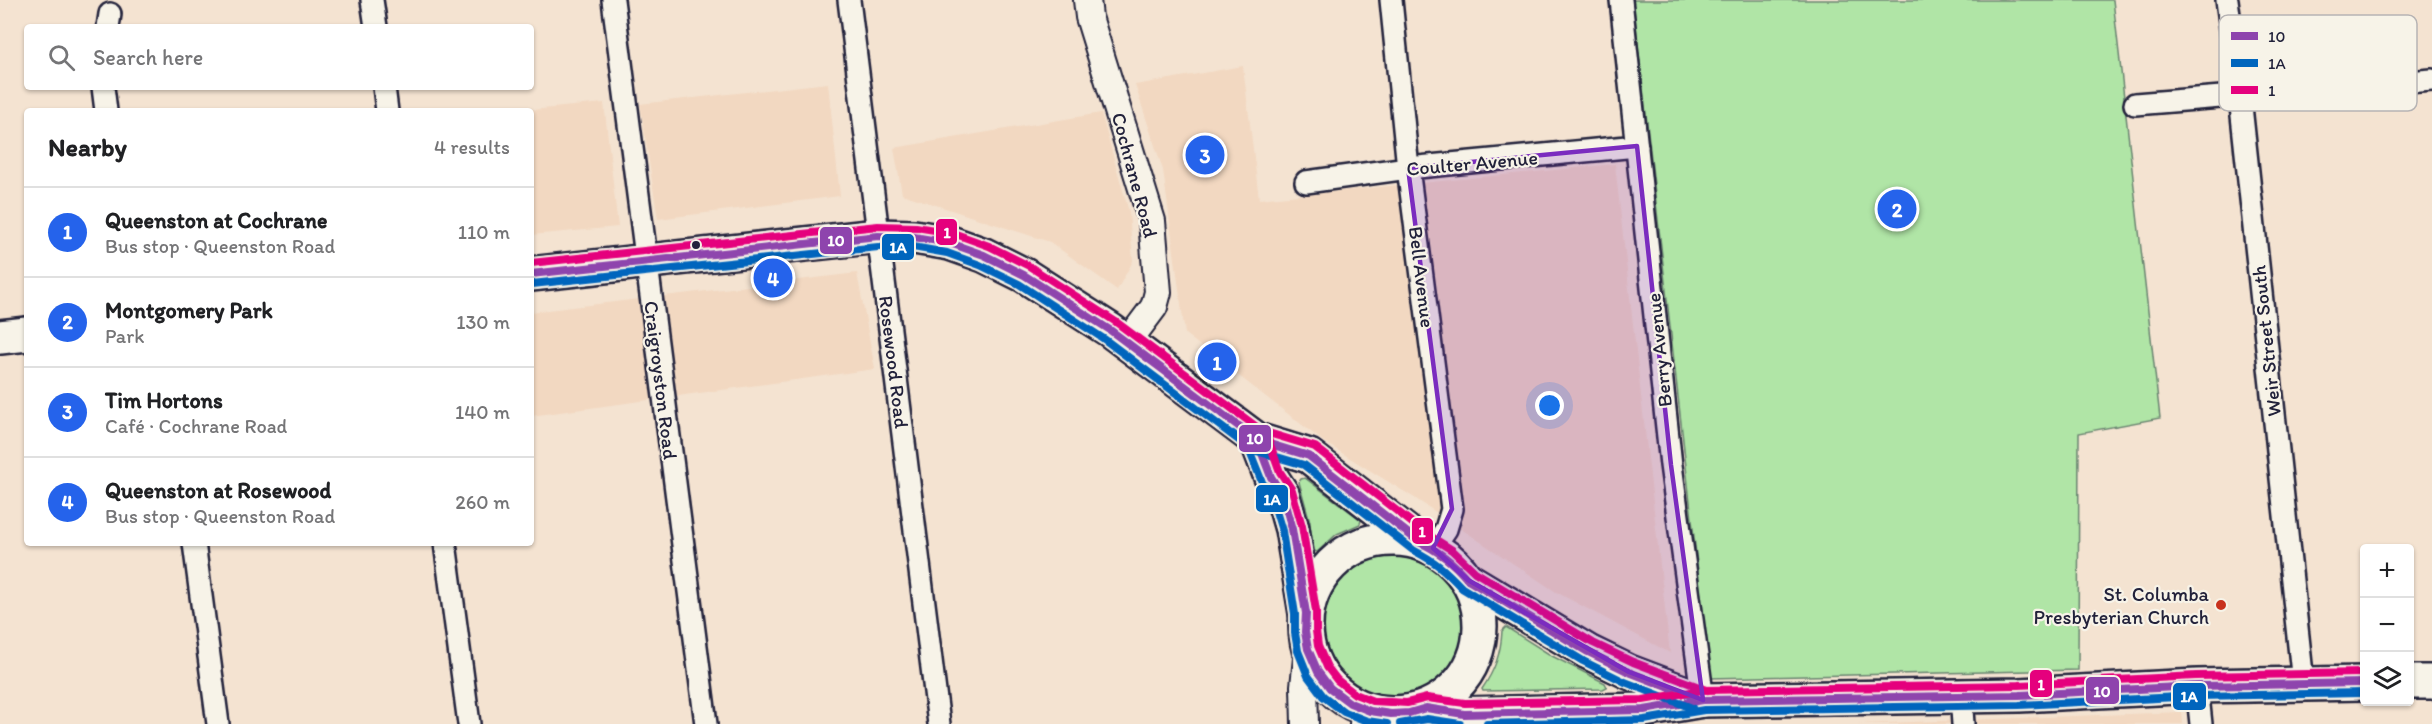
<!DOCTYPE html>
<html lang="en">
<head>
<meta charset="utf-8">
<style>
	body { margin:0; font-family:Itim,sans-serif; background:#f2f2f2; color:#202124 }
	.controls { position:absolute; right:18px; bottom:18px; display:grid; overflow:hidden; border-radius:6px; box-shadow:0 2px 4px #0004 }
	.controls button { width:54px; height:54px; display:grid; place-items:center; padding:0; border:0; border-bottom:2px solid #e0e0e0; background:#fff; color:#202124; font:30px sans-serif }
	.you { position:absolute; left:1550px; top:406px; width:21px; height:21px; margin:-15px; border:4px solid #fff; border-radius:50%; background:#1a73e8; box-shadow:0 0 0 9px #1a73e833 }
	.badge { display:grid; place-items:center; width:39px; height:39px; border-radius:50%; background:#2563eb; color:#fff; font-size:20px; font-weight:700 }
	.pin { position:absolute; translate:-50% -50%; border:3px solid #fff; box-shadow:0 2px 6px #0006 }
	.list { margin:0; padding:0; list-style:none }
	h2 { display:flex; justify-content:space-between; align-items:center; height:78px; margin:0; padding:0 24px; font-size:26px }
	h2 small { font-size:20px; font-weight:400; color:#757577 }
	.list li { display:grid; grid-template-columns:39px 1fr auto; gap:18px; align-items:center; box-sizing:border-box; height:90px; padding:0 24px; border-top:2px solid #e0e0e0 }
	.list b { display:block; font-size:22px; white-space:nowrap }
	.list p { margin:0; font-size:20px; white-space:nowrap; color:#757577 }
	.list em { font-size:20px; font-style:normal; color:#757577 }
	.icon { flex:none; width:33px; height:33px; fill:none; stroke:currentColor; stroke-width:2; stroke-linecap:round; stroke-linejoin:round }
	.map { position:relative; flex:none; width:2432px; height:724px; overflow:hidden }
	.search { position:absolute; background:#fff; box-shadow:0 2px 4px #0004; left:24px; top:24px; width:510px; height:66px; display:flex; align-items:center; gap:15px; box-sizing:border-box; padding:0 21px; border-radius:6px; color:#757577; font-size:22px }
	.panel { position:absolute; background:#fff; box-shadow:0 2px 4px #0004; left:24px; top:108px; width:510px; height:438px; border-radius:6px }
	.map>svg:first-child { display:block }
	.built { fill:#f2d8c1 }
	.green { fill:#b0e5a6; stroke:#698470; stroke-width:1.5 }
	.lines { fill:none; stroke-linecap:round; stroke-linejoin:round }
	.minor-casing { stroke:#22223b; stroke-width:26 }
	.tertiary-casing { stroke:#22223b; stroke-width:30 }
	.primary-casing { stroke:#22223b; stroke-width:38 }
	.minor { stroke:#f7f3e8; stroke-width:21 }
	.tertiary { stroke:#f7f3e8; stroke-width:26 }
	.primary { stroke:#f7f3e8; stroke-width:33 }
	.bus-1-casing { stroke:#f7f3e8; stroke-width:12 }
	.bus-2-casing { stroke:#f7f3e8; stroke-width:12 }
	.bus-3-casing { stroke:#f7f3e8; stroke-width:12 }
	.bus-1 { stroke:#8e44ad; stroke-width:8 }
	.bus-2 { stroke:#0065bd; stroke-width:8 }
	.bus-3 { stroke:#e5007d; stroke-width:8 }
	.marked { fill:#7b2cbf; fill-opacity:0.2; stroke:#7b2cbf; stroke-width:4.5; stroke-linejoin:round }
	.bus-dot { fill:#22223b; stroke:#f7f3e8; stroke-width:2 }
	.poi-dot { fill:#c8321e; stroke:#f7f3e8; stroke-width:2 }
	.labels { text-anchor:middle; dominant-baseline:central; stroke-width:4.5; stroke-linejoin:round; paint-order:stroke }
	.street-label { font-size:20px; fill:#22223b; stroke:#f7f3e8 }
	.poi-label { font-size:20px; fill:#22223b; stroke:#f7f3e8; text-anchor:end }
	.key { fill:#f7f3e8; stroke:#b7b4b4; stroke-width:1.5 }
	.key-label { font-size:16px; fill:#22223b }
	.line-badge { stroke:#f7f3e8; stroke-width:2 }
	.badge-label { font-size:16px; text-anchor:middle; font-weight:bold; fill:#fff }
</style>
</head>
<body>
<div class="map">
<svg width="2432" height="724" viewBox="0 0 2432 724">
	<rect width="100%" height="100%" fill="#f4e3d1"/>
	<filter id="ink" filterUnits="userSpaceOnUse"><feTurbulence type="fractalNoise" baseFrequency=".0167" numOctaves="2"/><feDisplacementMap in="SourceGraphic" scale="12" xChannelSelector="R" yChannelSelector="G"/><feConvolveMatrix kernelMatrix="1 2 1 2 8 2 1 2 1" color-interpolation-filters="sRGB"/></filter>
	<g filter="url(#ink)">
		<g class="built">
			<path d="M1243 66 1259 199 1615 164 1670 653 1556 592 1413 497 1324 442 1185 334 1163 170 1135 85Z"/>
			<path d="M828 83 840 196 658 219 640 104Z"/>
			<path d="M604 103 618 227 531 235V111H521Z"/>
			<path d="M1101 113 1129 212 1133 261 1117 290 1050 242 902 194 894 148Z"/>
			<path d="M857 273 875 369 531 416V312Z"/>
			<path d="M2182 712 2183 724H1857Z"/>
		</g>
		<g class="green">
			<path d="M1633 0H2113L2160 418 2079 433 2078 670 1710 678Z"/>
			<path d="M1305 478 1361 520 1360 524 1337 534 1317 552 1312 550 1310 522 1299 482 1301 479Z"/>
			<circle cx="1395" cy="626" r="73"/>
			<path d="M1506 627 1552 656 1605 683 1607 687 1603 689 1483 691 1482 689C1495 670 1501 653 1502 631Z"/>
		</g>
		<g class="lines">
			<defs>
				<g id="minor">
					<path d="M372 0 376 27"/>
					<path d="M613 0 706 724"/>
					<path d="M849 0 939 724"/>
					<path d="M1391 0 1408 168 1452 509 1446 529 1433 548"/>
					<path d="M1621 0 1671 465 1703 700"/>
					<path d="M2227 0 2240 97 2303 683"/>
					<path d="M108 27 110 14"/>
					<path d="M103 87 106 111"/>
					<path d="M384 87 387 111"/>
					<path d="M2135 104 2432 80"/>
					<path d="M1306 182 1408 168 1637 146"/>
					<path d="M194 543 218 724"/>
					<path d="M445 543 469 724"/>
					<path d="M2197 686 2201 724"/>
					<path d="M1961 695 1963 724"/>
				</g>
				<g id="tertiary">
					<path d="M1087 0 1089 17 1152 221 1158 292 1154 307 1127 343"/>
					<path d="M1391 714V724"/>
					<path d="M1305 724 1304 686 1308 649"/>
					<path d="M1363 724 1370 711"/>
				</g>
				<g id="primary">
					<path d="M531 274 878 236 914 237 950 243 984 255 1024 275 1110 330 1257 440 1309 456 1419 542"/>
					<path d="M0 337 27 334"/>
					<path d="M1257 440 1271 477 1282 494 1292 529 1306 613"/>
					<circle cx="1393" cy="626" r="87"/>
					<path d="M1468 580 1588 652 1629 672 1703 700"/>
					<path d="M2410 682H2432"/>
					<path d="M1426 708 1464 714 1644 710 1703 700 2019 695 2197 686 2364 683"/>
				</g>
			</defs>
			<use href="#minor" class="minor-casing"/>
			<use href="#tertiary" class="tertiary-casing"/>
			<use href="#primary" class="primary-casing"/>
			<use href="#minor" class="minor"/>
			<use href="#tertiary" class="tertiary"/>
			<use href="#primary" class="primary"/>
			<defs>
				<g id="bus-1">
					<path d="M531 274 878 236 914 237 950 243 984 255 1024 275 1110 330 1257 440 1271 477 1282 494 1292 529 1306 613 1305 632 1308 649 1318 672 1330 688 1350 703 1370 711 1391 714 1409 713 1426 708 1464 714 1644 710 1703 700 2019 695 2197 686 2364 683"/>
					<path d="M1239 426 1257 440 1309 456 1419 542C1440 551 1454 563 1468 580L1588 652 1629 672 1696 698"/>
				</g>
				<g id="bus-2">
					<path d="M532 284 878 247H913L947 253 980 265 1019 284 1104 339 1248 447 1262 482 1272 498 1282 531 1295 614V633L1298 651 1308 676 1323 696 1344 712 1367 721 1387 724"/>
					<path d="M1233 434 1253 450 1304 465 1413 550C1436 562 1444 569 1462 588L1583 661 1625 682 1692 708"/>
					<path d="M1400 724 1427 719 1460 724"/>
					<path d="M1487 724 1644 720 1704 710 2019 705 2197 696 2364 693"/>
				</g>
				<g id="bus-3">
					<path d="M531 263 878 226 916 227 953 233 989 246 1029 266 1116 322 1262 431 1315 447 1425 533 1452 550 1475 572 1593 643 1633 662 1707 690"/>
					<path d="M1267 436 1280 472 1292 490 1302 526 1316 611V631L1318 646 1327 667 1337 680 1355 694 1373 701 1407 703 1427 698 1465 703 1643 700 1703 690 2019 685 2196 676 2364 673"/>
				</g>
			</defs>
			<use href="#bus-1" class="bus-1-casing"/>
			<use href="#bus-2" class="bus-2-casing"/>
			<use href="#bus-3" class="bus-3-casing"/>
			<use href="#bus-1" class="bus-1"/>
			<use href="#bus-2" class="bus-2"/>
			<use href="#bus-3" class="bus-3"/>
		</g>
	</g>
	<path class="marked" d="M1637 146 1671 465 1703 700 1629 672 1468 580 1433 548 1452 509 1408 168Z"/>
	<circle class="bus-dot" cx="696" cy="245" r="5"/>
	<circle class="poi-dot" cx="2221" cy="605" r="6"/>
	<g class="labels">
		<g class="street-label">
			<text transform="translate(1472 163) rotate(-5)">Coulter Avenue</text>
			<text transform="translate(1135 175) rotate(75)">Cochrane Road</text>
			<text transform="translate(1422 277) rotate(83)">Bell Avenue</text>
			<text transform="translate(2266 341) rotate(-96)">Weir Street South</text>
			<text transform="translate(1659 350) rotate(-96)">Berry Avenue</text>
			<text transform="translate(894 362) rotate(83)">Rosewood Road</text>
			<text transform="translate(661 380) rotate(83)">Craigroyston Road</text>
		</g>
		<g class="poi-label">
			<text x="2209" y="594">St. Columba<tspan x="2209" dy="23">Presbyterian Church</tspan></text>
		</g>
	</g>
	<rect x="2219" y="15" width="198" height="96" rx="9" class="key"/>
	<rect x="2231" y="32" width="27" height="8" fill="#8e44ad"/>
	<rect x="2231" y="59" width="27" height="8" fill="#0065bd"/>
	<rect x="2231" y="86" width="27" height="8" fill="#e5007d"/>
	<g class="key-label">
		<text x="2268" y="42">10</text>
		<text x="2268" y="69">1A</text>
		<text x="2268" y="96">1</text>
	</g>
	<g class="line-badge">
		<rect x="935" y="218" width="23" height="28" rx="6" fill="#e5007d"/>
		<rect x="819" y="226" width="34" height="29" rx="6" fill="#8e44ad"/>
		<rect x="881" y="233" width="34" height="28" rx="6" fill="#0065bd"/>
		<rect x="1238" y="424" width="34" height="29" rx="6" fill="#8e44ad"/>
		<rect x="1255" y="484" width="34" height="29" rx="6" fill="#0065bd"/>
		<rect x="1411" y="517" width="23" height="28" rx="6" fill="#e5007d"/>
		<rect x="2029" y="669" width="24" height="29" rx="6" fill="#e5007d"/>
		<rect x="2085" y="676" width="35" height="29" rx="6" fill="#8e44ad"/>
		<rect x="2172" y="682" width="35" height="29" rx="6" fill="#0065bd"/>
	</g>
	<g class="badge-label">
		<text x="947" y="238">1</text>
		<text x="836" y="246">10</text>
		<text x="898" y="253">1A</text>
		<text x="1255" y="444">10</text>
		<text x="1272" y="505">1A</text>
		<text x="1422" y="537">1</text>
		<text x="2041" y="690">1</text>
		<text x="2102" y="697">10</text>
		<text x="2189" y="702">1A</text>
	</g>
</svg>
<div class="controls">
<button>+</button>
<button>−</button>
<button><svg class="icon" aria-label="layers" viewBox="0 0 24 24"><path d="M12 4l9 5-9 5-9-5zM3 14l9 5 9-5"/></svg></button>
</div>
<div class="you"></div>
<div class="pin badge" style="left:1217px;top:362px">1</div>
<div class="pin badge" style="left:1897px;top:209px">2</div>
<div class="pin badge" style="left:1205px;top:155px">3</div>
<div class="pin badge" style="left:773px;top:278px">4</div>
<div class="search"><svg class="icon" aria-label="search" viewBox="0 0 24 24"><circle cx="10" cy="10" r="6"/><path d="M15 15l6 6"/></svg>Search here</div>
<section class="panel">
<h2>Nearby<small>4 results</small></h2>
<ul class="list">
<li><span class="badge">1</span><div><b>Queenston at Cochrane</b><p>Bus stop · Queenston Road</p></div><em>110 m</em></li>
<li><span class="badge">2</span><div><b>Montgomery Park</b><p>Park</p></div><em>130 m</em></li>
<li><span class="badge">3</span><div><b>Tim Hortons</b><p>Café · Cochrane Road</p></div><em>140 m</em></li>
<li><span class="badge">4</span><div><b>Queenston at Rosewood</b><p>Bus stop · Queenston Road</p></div><em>260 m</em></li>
</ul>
</section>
</div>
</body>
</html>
